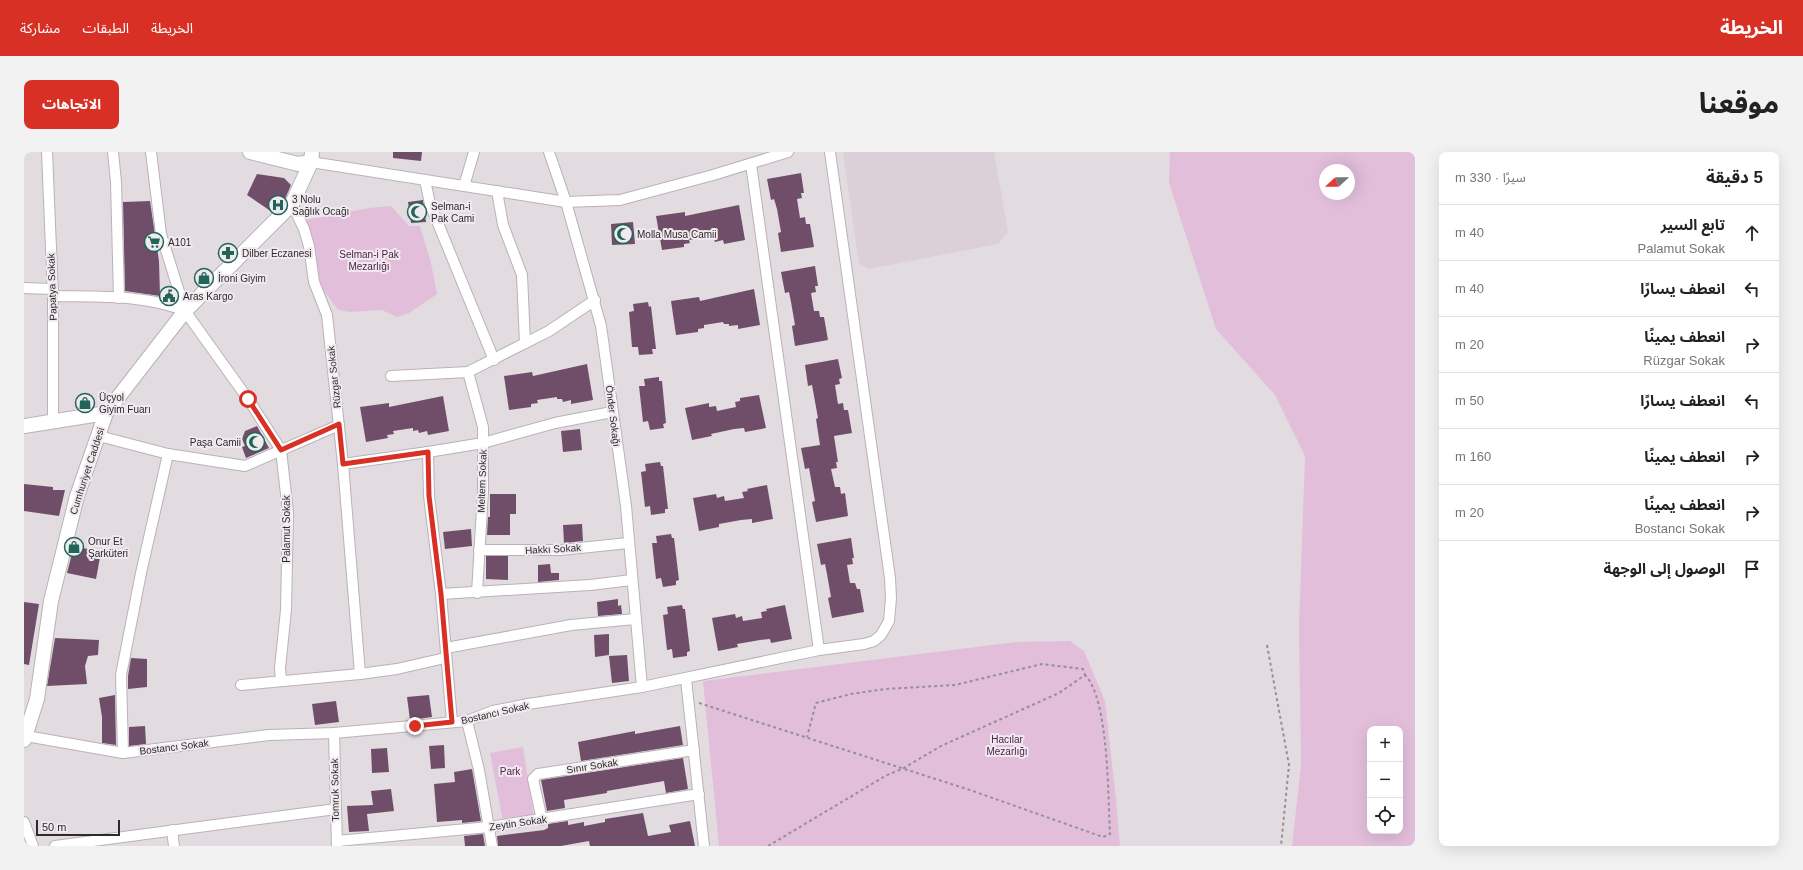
<!DOCTYPE html>
<html lang="ar">
<head>
<meta charset="utf-8">
<style>
	body { margin:0; font-family:Helvetica,"Noto Sans Arabic",sans-serif; background:#f2f2f2; color:#222; direction:rtl }
	.controls { position:absolute; right:12px; bottom:12px; display:grid; overflow:hidden; border-radius:8px; box-shadow:0 4px 16px #0002 }
	.controls button { width:36px; height:36px; display:grid; place-items:center; padding:0; border:0; border-bottom:1px solid #e0e0e0; background:#fff; color:#222; font:20px sans-serif }
	.compass { position:absolute; left:1295px; top:12px; width:36px; height:36px; border-radius:50%; background:#fff; box-shadow:0 4px 16px #0002; rotate:249deg }
	.scale { position:absolute; left:12px; bottom:10px; width:84px; box-sizing:border-box; padding-left:4px; border:2px solid #2d2a2c; border-top:0; font-size:11px; line-height:14px; white-space:nowrap; color:#2d2a2c; -webkit-text-stroke:3px #f0e9ee; paint-order:stroke }
	.stop { position:absolute; width:12px; height:12px; margin:-9px; border:3px solid #d93025; border-radius:50%; background:#fff }
	.stop.end { background:#d93025; border-color:#fff; box-shadow:0 1px 4px #0008 }
	.list { margin:0; padding:0; list-style:none }
	h2 { display:flex; justify-content:space-between; align-items:center; height:52px; margin:0; padding:0 16px; font-size:17px }
	h2 small { font-size:13px; font-weight:400; color:#767676 }
	.list li { display:grid; grid-template-columns:26px 1fr auto; gap:12px; align-items:center; box-sizing:border-box; height:56px; padding:0 16px; border-top:1px solid #e0e0e0 }
	.list b { display:block; font-size:15px; white-space:nowrap }
	.list p { margin:0; font-size:13px; white-space:nowrap; color:#767676 }
	.list em { font-size:13px; font-style:normal; color:#767676 }
	.icon { flex:none; width:22px; height:22px; fill:none; stroke:currentColor; stroke-width:2; stroke-linecap:round; stroke-linejoin:round }
	.map { position:relative; flex:none; width:1391px; height:694px; overflow:hidden; direction:ltr; border-radius:8px }
	header { display:flex; align-items:center; gap:24px; box-sizing:border-box; height:56px; padding:0 20px; background:#d93025; color:#fff }
	header strong { font-size:19px }
	nav { display:flex; gap:22px; margin-inline-start:auto; font-size:14px }
	.intro { display:flex; align-items:center; justify-content:space-between; box-sizing:border-box; height:96px; padding:0 24px }
	h1 { margin:0; font-size:28px }
	.button { padding:10px 18px; border-radius:8px; background:#d93025; color:#fff; font-size:14px; font-weight:700 }
	main { display:flex; gap:24px; padding:0 24px }
	aside { flex:1; background:#fff; border-radius:8px; box-shadow:0 4px 16px #0002 }
	.map>svg:first-child { display:block }
	.built { fill:#dbcfd8 }
	.green { fill:#e2bedb; fill-rule:evenodd }
	.building { fill:#704e6a }
	.lines { fill:none; stroke-linecap:round; stroke-linejoin:round }
	.street-casing { stroke:#b9b2b7; stroke-width:12 }
	.secondary-casing { stroke:#b9b2b7; stroke-width:16 }
	.path { stroke:#948f93; stroke-width:2; stroke-dasharray:3 3; stroke-linecap:butt }
	.street { stroke:#fff; stroke-width:10 }
	.secondary { stroke:#fff; stroke-width:14 }
	.route { stroke:#d93025; stroke-width:5 }
	.labels { text-anchor:middle; dominant-baseline:central; stroke-width:4; stroke-linejoin:round; paint-order:stroke }
	.poi-label { font-size:10px; fill:#2d2a2c; stroke:#f0e9ee; text-anchor:start }
	.park-label { font-size:10px; fill:#4f2049; stroke:#f0e9ee }
	.street-label { font-size:10px; fill:#2d2a2c; stroke:#f0e9ee }
</style>
</head>
<body>
<header>
<strong>الخريطة</strong>
<nav><a>الخريطة</a><a>الطبقات</a><a>مشاركة</a></nav>
</header>
<div class="intro"><h1>موقعنا</h1><a class="button">الاتجاهات</a></div>
<main>
<aside>
<h2>5 دقيقة<small>سيرًا · 330 m</small></h2>
<ul class="list">
<li><svg class="icon" aria-label="ahead" viewBox="0 0 24 24"><path d="M12 20V5M6 11l6-6 6 6"/></svg><div><b>تابع السير</b><p>Palamut Sokak</p></div><em>40 m</em></li>
<li><svg class="icon" aria-label="left" viewBox="0 0 24 24"><path d="M17 20v-9H6M10 6l-5 5 5 5"/></svg><div><b>انعطف يسارًا</b></div><em>40 m</em></li>
<li><svg class="icon" aria-label="right" viewBox="0 0 24 24"><path d="M7 20v-9h11M14 6l5 5-5 5"/></svg><div><b>انعطف يمينًا</b><p>Rüzgar Sokak</p></div><em>20 m</em></li>
<li><svg class="icon" aria-label="left" viewBox="0 0 24 24"><path d="M17 20v-9H6M10 6l-5 5 5 5"/></svg><div><b>انعطف يسارًا</b></div><em>50 m</em></li>
<li><svg class="icon" aria-label="right" viewBox="0 0 24 24"><path d="M7 20v-9h11M14 6l5 5-5 5"/></svg><div><b>انعطف يمينًا</b></div><em>160 m</em></li>
<li><svg class="icon" aria-label="right" viewBox="0 0 24 24"><path d="M7 20v-9h11M14 6l5 5-5 5"/></svg><div><b>انعطف يمينًا</b><p>Bostancı Sokak</p></div><em>20 m</em></li>
<li><svg class="icon" aria-label="arrive" viewBox="0 0 24 24"><path d="M6 21V4h12l-3 4 3 4H6"/></svg><div><b>الوصول إلى الوجهة</b></div></li>
</ul>
</aside>
<div class="map">
<svg width="1391" height="694" viewBox="0 0 1391 694">
	<rect width="100%" height="100%" fill="#e2dce1"/>
	<path class="built" d="M819 0H970L984 80 974 92 844 117 835 112Z"/>
	<g class="green">
		<path d="M1146 0H1391V694H1268L1277 614 1275 475 1281 304 1251 243 1192 177 1145 31ZM1301 18H1325V42H1301ZM1346 577H1376V679H1346Z"/>
		<path d="M367 54 385 74H396L407 111 413 142 385 161 373 165 358 158 326 160 314 158 295 132 289 95 281 68 345 56Z"/>
		<path d="M1046 489 1060 499 1081 549 1092 647 1096 694H695L679 529 992 490Z"/>
		<path d="M499 595 510 665 479 670 466 601Z"/>
	</g>
	<g class="building">
		<path d="M369 0H398L397 9 369 6Z"/>
		<path d="M777 21 780 41H777L778 46 773 47 776 66 781 65 782 72H786L790 95 757 100 754 81 757 80 753 57 750 47 747 48 743 27Z"/>
		<path d="M233 22 260 26 267 33 261 47 248 60 223 43Z"/>
		<path d="M399 48 402 70 387 71 384 50Z"/>
		<path d="M126 49 135 109 136 144 101 139 99 50Z"/>
		<path d="M715 53 721 88 700 92 699 88 691 90 690 87 685 88V85L665 88 666 91 660 92V95L638 98 632 64 661 60V64Z"/>
		<path d="M609 70 611 92 588 93 587 72Z"/>
		<path d="M791 114 794 134H791L792 140 787 141 790 159H795L796 165H800L804 188 771 194 768 174 771 173 767 150 765 140 761 141 757 120Z"/>
		<path d="M730 137 736 173 714 177V173L705 174V172H700L699 170 680 173V176L674 177V180L652 183 647 149 675 145 676 149Z"/>
		<path d="M624 150 625 155 627 154 632 197H628L629 202 615 203 614 195H608L605 160 610 159 609 152Z"/>
		<path d="M814 207 818 226 815 227 816 232 811 233 814 252 819 251 820 258H824L828 281 810 284 814 310H812L813 316 807 317 811 335H816L817 342 821 341 824 364 792 370 788 350 791 349 785 316 781 317 777 296 796 293 792 267 794 266 788 233 784 234 781 213Z"/>
		<path d="M563 212 569 248 547 252V248L539 250 538 247H533V245L513 248 514 251 507 252V255L485 258 480 224 508 220 509 224Z"/>
		<path d="M635 225V229H638L642 271 639 272 640 276 626 278 624 269 619 270 615 234H621L620 227Z"/>
		<path d="M735 243 742 276 721 280 720 276 710 277 687 282 688 284 668 288 661 256 685 251V255L692 254 693 259 712 255 711 250 716 249V246Z"/>
		<path d="M419 244 425 279 404 283 403 279 395 281 394 278 389 279V276L369 279 370 282 363 283 364 286 342 290 336 255 365 251V255Z"/>
		<path d="M233 274 245 296 222 306 218 295 221 294 218 287 221 279Z"/>
		<path d="M556 277 558 298 539 300 537 279Z"/>
		<path d="M636 310 637 314H639L644 357H641V361L627 363 626 354 621 355 617 320 622 319 621 312Z"/>
		<path d="M0 332 29 335V338H41L35 364 0 359Z"/>
		<path d="M743 333 749 367 728 371V367L717 368 695 372V375L675 379 669 346 692 342 693 346 700 344 701 349 720 346 718 340 724 339 723 337Z"/>
		<path d="M466 342H492V362H486V383H463L464 365H466Z"/>
		<path d="M558 372 559 389 540 391 539 373Z"/>
		<path d="M447 377 448 394 421 397 419 380Z"/>
		<path d="M647 382 648 386H650L655 428 652 429V433L639 435 637 426 632 427 628 391H633L632 384Z"/>
		<path d="M827 386 830 406H828L829 412 823 413 826 431H831L833 437H836L840 460 808 466 804 446 807 445 803 422 801 412 797 413 793 392Z"/>
		<path d="M50 394 77 400 72 427 43 421Z"/>
		<path d="M462 404H484V428L462 427Z"/>
		<path d="M526 412 527 421H535V428L514 430V413Z"/>
		<path d="M594 447V454L597 453 598 462 574 464 573 450Z"/>
		<path d="M0 450 15 452 5 513 0 512Z"/>
		<path d="M658 453 659 457H661L666 499 663 500V504L649 506 648 497 643 498 639 463 644 462 643 455Z"/>
		<path d="M761 453 768 487 747 491 746 487 736 488 713 492 714 495 694 499 688 466 711 462 712 466 718 464 719 469 738 466 737 460 743 459 742 457Z"/>
		<path d="M585 482V503L571 505 570 483Z"/>
		<path d="M31 486 75 488 74 503 64 504 61 514 63 532 23 534Z"/>
		<path d="M603 503 605 529 588 531 585 504Z"/>
		<path d="M107 506 123 507V535L104 537V524Z"/>
		<path d="M91 543 92 593 78 591V565L75 546Z"/>
		<path d="M405 543 408 565 386 568 383 545Z"/>
		<path d="M312 549 315 570 291 573 288 552Z"/>
		<path d="M121 574 122 592 105 594V575Z"/>
		<path d="M656 574 659 593 557 609 554 590 611 579V582Z"/>
		<path d="M420 593 421 616 407 617 405 594Z"/>
		<path d="M363 596 365 620 348 621 347 597Z"/>
		<path d="M659 606 664 637 642 641 640 629 583 639V641L540 648 541 656 523 659 517 628Z"/>
		<path d="M448 617 457 669 438 671V668L413 670 410 632 431 630 430 620Z"/>
		<path d="M367 637 370 659 343 662 345 679 325 680 323 654 349 653 347 639Z"/>
		<path d="M619 661 624 684 647 680 645 673 666 669 671 694H566L565 689 537 694H474L473 684 520 678 524 676V672L544 669V673L560 670V674L581 670V667Z"/>
		<path d="M459 682 461 694H441L440 684Z"/>
	</g>
	<g class="lines">
		<defs>
			<g id="street">
				<path d="M23 0 29 144V269"/>
				<path d="M89 0 92 30 95 146"/>
				<path d="M127 0 137 82 161 159 224 247 257 298 264 360 262 458 256 516 257 529"/>
				<path d="M525 0 542 50 577 174 602 354 618 535"/>
				<path d="M287 10 542 50 596 48 689 23 764 0"/>
				<path d="M727 12 795 498"/>
				<path d="M401 28 406 52 470 208"/>
				<path d="M440 34 450 0"/>
				<path d="M473 39 479 73 498 123 501 191"/>
				<path d="M268 52 280 77 285 94 290 130 303 163 319 312 336 522"/>
				<path d="M0 136 29 137"/>
				<path d="M29 144C73 145 121 142 161 159"/>
				<path d="M444 220 459 275V339L453 441"/>
				<path d="M367 224 444 220 525 179 571 148"/>
				<path d="M75 284 144 302 221 314 315 273"/>
				<path d="M404 300 405 344 417 442 428 570"/>
				<path d="M319 312 404 300 459 291 531 271 588 260"/>
				<path d="M455 398H537L604 391"/>
				<path d="M417 442 566 433 608 428"/>
				<path d="M422 496 547 473 611 467"/>
				<path d="M662 527 680 694"/>
				<path d="M217 533 336 522 373 517 421 506"/>
				<path d="M443 569 455 618 468 694"/>
				<path d="M310 581 313 694"/>
				<path d="M2 584 99 601 245 583 310 581 443 569 469 559 504 552 618 535 795 498 840 492 850 489 857 483 865 469 867 446 866 426 806 0"/>
				<path d="M99 601 97 523 117 421 144 302"/>
				<path d="M518 668 509 627 514 622 670 598"/>
				<path d="M0 670 9 694"/>
				<path d="M148 678 150 694"/>
				<path d="M313 689 465 675 675 642"/>
				<path d="M31 694 312 657"/>
			</g>
			<g id="secondary">
				<path d="M226 0 274 12 287 10"/>
				<path d="M0 274 82 261"/>
				<path d="M0 588 13 547 27 449 53 344 82 261 161 159 268 52 287 10 288 0"/>
			</g>
		</defs>
		<use href="#street" class="street-casing"/>
		<use href="#secondary" class="secondary-casing"/>
		<g class="path">
			<path d="M1243 493 1265 613 1257 694"/>
			<path d="M675 551 949 639 1079 685 1086 682C1084 646 1085 547 1061 523"/>
			<path d="M744 694 863 623 878 617 917 594 1035 541 1061 523 1059 517 1018 512 931 533 861 537 827 542 792 551 783 585"/>
		</g>
		<use href="#street" class="street"/>
		<use href="#secondary" class="secondary"/>
	</g>
	<g class="lines">
		<path class="route" d="M224 247 257 298 315 272 319 312 404 300 405 344 417 442 428 570 391 574"/>
	</g>
	<defs>
		<symbol id="hospital-ring" viewBox="-11 -11 22 22"><circle r="9.5" fill="#f0e9ee" stroke="#206557" stroke-width="1.5"/><path d="M-5-5h3v3.5h4V-5h3V5h-3V1.5h-4V5h-3Z" fill="#206557"/></symbol>
		<symbol id="mosque-ring" viewBox="-11 -11 22 22"><circle r="9.5" fill="#f0e9ee" stroke="#206557" stroke-width="1.5"/><path d="M3.5-4.9A6 6 0 1 0 3.5 4.9A5 5 0 1 1 3.5-4.9Z" fill="#206557"/></symbol>
		<symbol id="supermarket-ring" viewBox="-11 -11 22 22"><circle r="9.5" fill="#f0e9ee" stroke="#206557" stroke-width="1.5"/><path d="M-6-5.5h2.5l.6 2H6L4.5 2H-2.5L-4.4-4H-6ZM-1.5 3.2a1.3 1.3 0 1 0 .1 0ZM3 3.2a1.3 1.3 0 1 0 .1 0Z" fill="#206557"/></symbol>
		<symbol id="pharmacy-ring" viewBox="-11 -11 22 22"><circle r="9.5" fill="#f0e9ee" stroke="#206557" stroke-width="1.5"/><path d="M-2-6h4v4h4v4h-4v4h-4v-4h-4v-4h4Z" fill="#206557"/></symbol>
		<symbol id="shop-ring" viewBox="-11 -11 22 22"><circle r="9.5" fill="#f0e9ee" stroke="#206557" stroke-width="1.5"/><path d="M-5-2.5h2.3a2.7 3.5 0 0 1 5.4 0H5L5.5 6h-11ZM-1.5-2.5h3a1.5 2.3 0 0 0-3 0Z" fill="#206557"/></symbol>
		<symbol id="civic-ring" viewBox="-11 -11 22 22"><circle r="9.5" fill="#f0e9ee" stroke="#206557" stroke-width="1.5"/><path d="M-.6-6.5H3V-4.5H.6V-3L4-1V1h2V6H-6V1h2V-1L-.6-3ZM-1.2 2.5V6h2.4V2.5Z" fill="#206557"/></symbol>
	</defs>
	<g fill-rule="evenodd">
		<use href="#hospital-ring" x="243" y="42" width="22" height="22"/>
		<use href="#mosque-ring" x="382" y="49" width="22" height="22"/>
		<use href="#mosque-ring" x="588" y="71" width="22" height="22"/>
		<use href="#supermarket-ring" x="119" y="79" width="22" height="22"/>
		<use href="#pharmacy-ring" x="193" y="90" width="22" height="22"/>
		<use href="#shop-ring" x="169" y="115" width="22" height="22"/>
		<use href="#civic-ring" x="134" y="133" width="22" height="22"/>
		<use href="#shop-ring" x="50" y="240" width="22" height="22"/>
		<use href="#mosque-ring" x="220" y="279" width="22" height="22"/>
		<use href="#shop-ring" x="39" y="384" width="22" height="22"/>
	</g>
	<g class="labels">
		<g class="poi-label">
			<text x="268" y="47">3 Nolu<tspan x="268" dy="12">Sağlık Ocağı</tspan></text>
			<text x="407" y="54">Selman-i<tspan x="407" dy="12">Pak Cami</tspan></text>
			<text x="613" y="82">Molla Musa Camii</text>
			<text x="144" y="90">A101</text>
			<text x="218" y="101">Dilber Eczanesi</text>
			<text x="194" y="126">İroni Giyim</text>
			<text x="159" y="144">Aras Kargo</text>
			<text x="75" y="245">Üçyol<tspan x="75" dy="12">Giyim Fuarı</tspan></text>
			<text x="217" y="290" text-anchor="end">Paşa Camii</text>
			<text x="64" y="389">Onur Et<tspan x="64" dy="12">Şarküteri</tspan></text>
		</g>
		<g class="park-label">
			<text x="345" y="102">Selman-i Pak<tspan x="345" dy="12">Mezarlığı</tspan></text>
			<text x="983" y="587">Hacılar<tspan x="983" dy="12">Mezarlığı</tspan></text>
			<text x="486" y="619">Park</text>
		</g>
		<g class="street-label">
			<text transform="translate(28 135) rotate(-92)">Papatya Sokak</text>
			<text transform="translate(310 225) rotate(-96)">Rüzgar Sokak</text>
			<text transform="translate(589 264) rotate(83)">Önder Sokağı</text>
			<text transform="translate(63 319) rotate(-72)">Cumhuriyet Caddesi</text>
			<text transform="translate(458 329) rotate(-88)">Meltem Sokak</text>
			<text transform="translate(262 377) rotate(-90)">Palamut Sokak</text>
			<text transform="translate(529 397) rotate(-3)">Hakkı Sokak</text>
			<text transform="translate(471 561) rotate(-13)">Bostancı Sokak</text>
			<text transform="translate(150 595) rotate(-7)">Bostancı Sokak</text>
			<text transform="translate(568 614) rotate(-9)">Sınır Sokak</text>
			<text transform="translate(311 638) rotate(-91)">Tomruk Sokak</text>
			<text transform="translate(494 671) rotate(-8)">Zeytin Sokak</text>
		</g>
	</g>
</svg>
<div class="controls">
<button>+</button>
<button>−</button>
<button><svg class="icon" aria-label="locate" viewBox="0 0 24 24"><circle cx="12" cy="12" r="6"/><path d="M12 2v4M12 18v4M2 12h4M18 12h4"/></svg></button>
</div>
<svg class="compass" viewBox="-18 -18 36 36"><path d="M0-13l5 13h-10z" fill="#e53935"/><path d="M0 13l5-13h-10z" fill="#767676"/></svg>
<div class="scale">50 m</div>
<div class="stop" style="left:224px;top:247px"></div>
<div class="stop end" style="left:391px;top:574px"></div>
</div>
</main>
</body>
</html>
